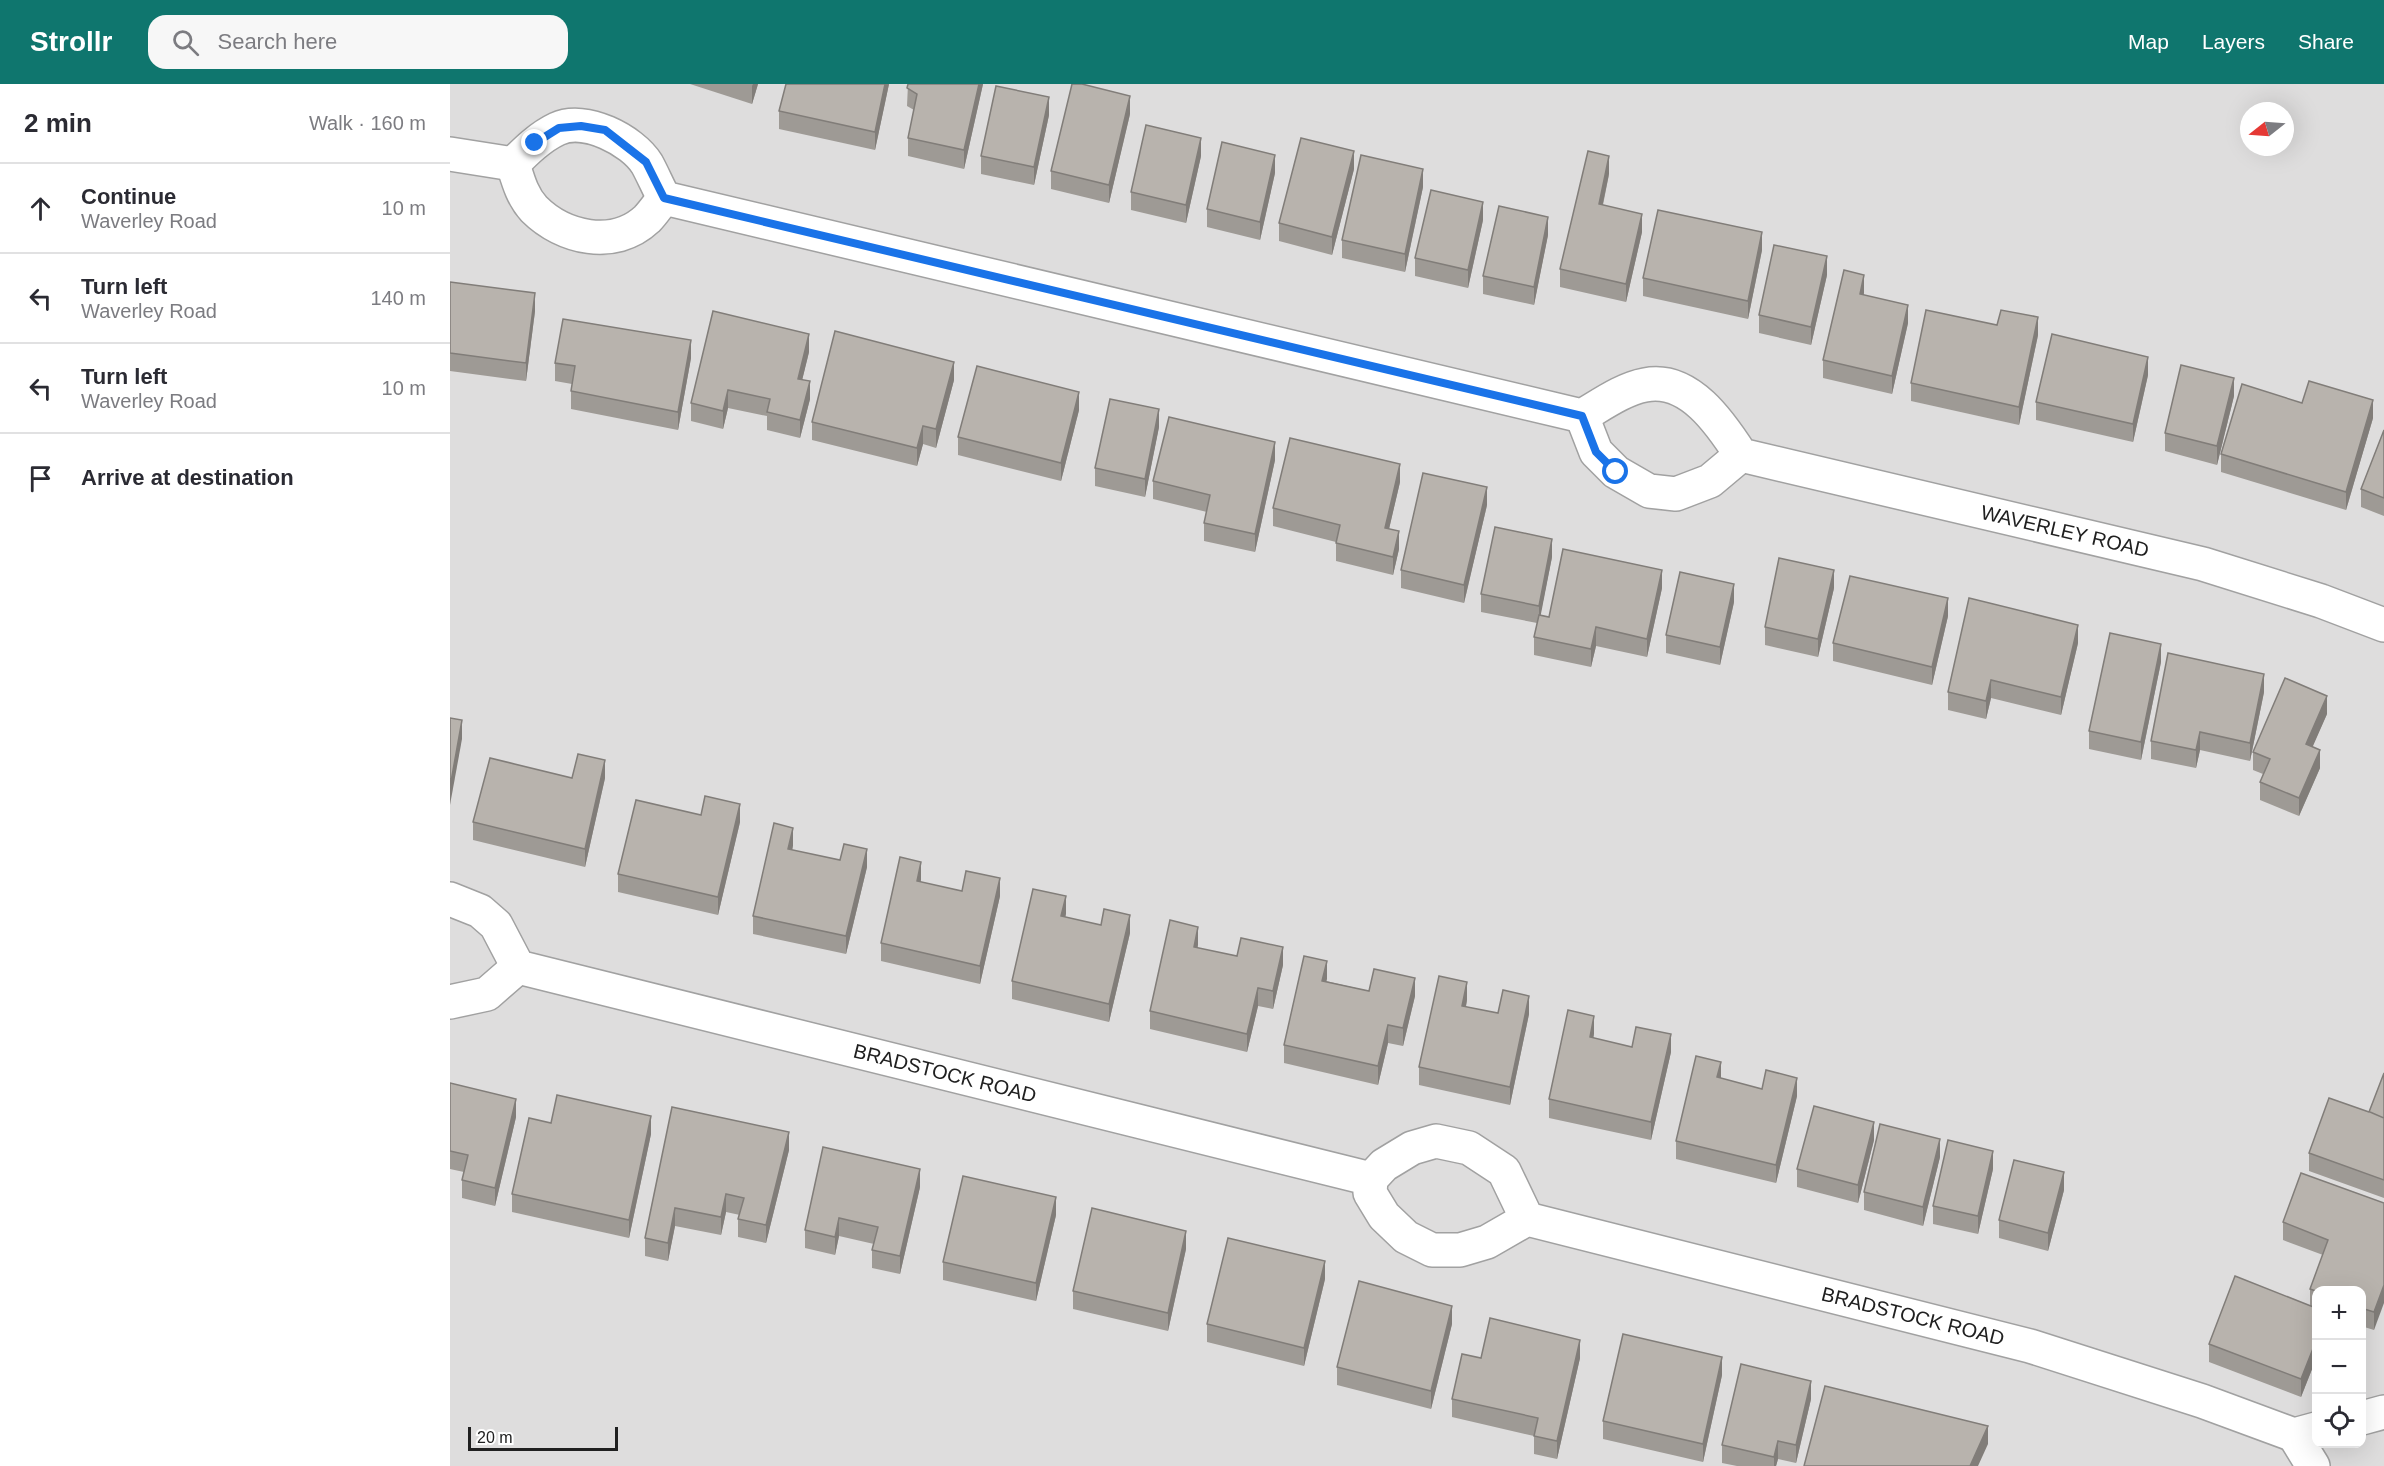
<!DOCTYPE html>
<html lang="en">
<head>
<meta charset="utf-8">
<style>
	body { margin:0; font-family:Helvetica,sans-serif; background:#f7f7f7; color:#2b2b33 }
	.controls { position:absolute; right:18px; bottom:18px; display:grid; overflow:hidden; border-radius:12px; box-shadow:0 6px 24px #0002 }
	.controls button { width:54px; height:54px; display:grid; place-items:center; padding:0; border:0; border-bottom:2px solid #e1e1e2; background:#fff; color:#2b2b33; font:30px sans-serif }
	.compass { position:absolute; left:1790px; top:18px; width:54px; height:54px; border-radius:50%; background:#fff; box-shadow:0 6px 24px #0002; rotate:253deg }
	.scale { position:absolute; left:18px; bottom:15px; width:150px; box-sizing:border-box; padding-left:6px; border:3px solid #202020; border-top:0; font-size:16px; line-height:21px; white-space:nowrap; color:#202020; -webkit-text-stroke:4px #fff; paint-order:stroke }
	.stop { position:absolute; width:18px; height:18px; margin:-14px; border:4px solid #1a73e8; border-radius:50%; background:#fff }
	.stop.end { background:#1a73e8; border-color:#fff; box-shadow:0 2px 6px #0008 }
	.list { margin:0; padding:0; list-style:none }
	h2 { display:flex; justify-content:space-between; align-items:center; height:78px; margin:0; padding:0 24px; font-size:26px }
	h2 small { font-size:20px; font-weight:400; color:#7c7c81 }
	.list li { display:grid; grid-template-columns:39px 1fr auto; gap:18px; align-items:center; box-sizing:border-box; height:90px; padding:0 24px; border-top:2px solid #e1e1e2 }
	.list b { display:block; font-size:22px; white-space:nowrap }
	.list p { margin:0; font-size:20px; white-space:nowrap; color:#7c7c81 }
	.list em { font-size:20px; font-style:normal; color:#7c7c81 }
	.icon { flex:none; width:33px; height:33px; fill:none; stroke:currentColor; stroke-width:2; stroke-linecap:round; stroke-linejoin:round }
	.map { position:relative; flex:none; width:1934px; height:1382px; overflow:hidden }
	header { display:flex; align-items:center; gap:36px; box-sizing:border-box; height:84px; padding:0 30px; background:#0f766e; color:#fff }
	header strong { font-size:28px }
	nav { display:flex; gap:33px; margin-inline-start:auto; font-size:21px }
	.search { width:420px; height:54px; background:#f7f7f7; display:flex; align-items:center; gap:15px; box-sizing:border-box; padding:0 21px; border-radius:18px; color:#7c7c81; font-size:22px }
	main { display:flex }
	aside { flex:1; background:#fff }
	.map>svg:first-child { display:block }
	.residential { fill:#dedddd; fill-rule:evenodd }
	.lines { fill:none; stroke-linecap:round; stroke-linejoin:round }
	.street-casing { stroke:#a1a1a1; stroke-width:36 }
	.street { stroke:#fff; stroke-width:33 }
	.wall { fill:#9e9a95 }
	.shaded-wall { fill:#817d79 }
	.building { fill:#b8b3ad; stroke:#817d79; stroke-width:1.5 }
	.route { stroke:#1a73e8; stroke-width:8 }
	.labels { text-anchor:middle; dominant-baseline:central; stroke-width:5; stroke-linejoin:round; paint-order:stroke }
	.street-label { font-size:20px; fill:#202020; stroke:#fff }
</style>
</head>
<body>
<header>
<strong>Strollr</strong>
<div class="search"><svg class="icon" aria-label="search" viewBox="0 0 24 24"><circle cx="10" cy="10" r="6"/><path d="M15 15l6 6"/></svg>Search here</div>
<nav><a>Map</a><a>Layers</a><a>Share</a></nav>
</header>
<main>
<aside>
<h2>2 min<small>Walk · 160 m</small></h2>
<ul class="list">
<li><svg class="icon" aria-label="ahead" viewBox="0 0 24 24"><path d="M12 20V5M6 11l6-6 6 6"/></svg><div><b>Continue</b><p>Waverley Road</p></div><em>10 m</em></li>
<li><svg class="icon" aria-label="left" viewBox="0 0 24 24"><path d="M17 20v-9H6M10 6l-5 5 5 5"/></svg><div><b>Turn left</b><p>Waverley Road</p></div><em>140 m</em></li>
<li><svg class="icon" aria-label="left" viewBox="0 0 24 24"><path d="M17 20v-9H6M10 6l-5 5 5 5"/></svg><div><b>Turn left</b><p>Waverley Road</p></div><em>10 m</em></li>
<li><svg class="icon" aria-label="arrive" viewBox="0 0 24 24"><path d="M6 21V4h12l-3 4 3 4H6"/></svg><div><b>Arrive at destination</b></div></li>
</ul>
</aside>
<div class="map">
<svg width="1934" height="1382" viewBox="0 0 1934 1382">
	<rect width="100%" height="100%" fill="#efede7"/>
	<path class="residential" d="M0 0H1934V1382H0ZM1799 27H1835V63H1799ZM1866 1206H1912V1360H1866Z"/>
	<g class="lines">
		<defs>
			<g id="street">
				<path d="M0 70 63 80"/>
				<path d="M63 80C76 67 90 53 107 45 135 32 182 56 197 80 203 91 208 103 214 114L1132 332C1151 321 1173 305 1195 301 1239 292 1271 340 1291 371L1753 480 1871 517 1934 541"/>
				<path d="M63 80C68 96 72 112 84 125 113 154 164 166 197 135 203 129 208 121 214 114"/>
				<path d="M1132 332 1146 368 1166 388 1199 407 1226 410 1260 397 1291 371"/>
				<path d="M0 815 30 827 46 841 68 883 921 1095"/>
				<path d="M0 918 37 910 68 883"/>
				<path d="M1077 1135 1054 1087 1019 1064 986 1057 962 1064 934 1081 921 1095 920 1109 934 1132 956 1153 982 1166H1010L1037 1158 1077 1135 1580 1262 1752 1317 1844 1351 1866 1345"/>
				<path d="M1912 1334 1934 1328"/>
				<path d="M1844 1351 1863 1382"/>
			</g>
		</defs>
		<use href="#street" class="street-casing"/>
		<use href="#street" class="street"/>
	</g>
	<g class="wall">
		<path d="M240 0H308L302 20Z"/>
		<path d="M336 0H439L425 66 329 45V27Z"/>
		<path d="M458 0H533L514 85 458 72V54L464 26 457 22Z"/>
		<path d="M680 30 659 119 601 105V87Z"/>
		<path d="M599 31 584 101 531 90V72Z"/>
		<path d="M751 72 736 139 681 126V108Z"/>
		<path d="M904 85 882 171 829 157V139Z"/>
		<path d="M825 89 810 156 757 143V125Z"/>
		<path d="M1159 90 1153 121 1192 148 1176 218 1110 203V185Z"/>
		<path d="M973 103 955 188 892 174V156Z"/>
		<path d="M1033 136 1018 204 965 192V174Z"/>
		<path d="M1098 151 1084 221 1033 210V192Z"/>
		<path d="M1312 166 1298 235 1193 212V194Z"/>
		<path d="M1377 191 1361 261 1309 249V231Z"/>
		<path d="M0 198 85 227 76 297 0 287Z"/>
		<path d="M1414 209V211L1458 239 1442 310 1373 294V276Z"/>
		<path d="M1588 251 1569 341 1461 317V299Z"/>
		<path d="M359 268 352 296 360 315 350 354 317 346V332L278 324 273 345 241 337V319Z"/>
		<path d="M241 274 228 346 121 325V307L122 300 105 297V279Z"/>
		<path d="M1698 291 1683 358 1586 336V318Z"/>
		<path d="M504 296 486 364 473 360 467 382 362 356V338Z"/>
		<path d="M1784 312 1767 381 1715 367V349Z"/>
		<path d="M1852 319 1923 334 1896 426 1771 388V370Z"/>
		<path d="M629 326 611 397 508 371V353Z"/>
		<path d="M709 343 695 413 645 402V384Z"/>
		<path d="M1934 346V432L1911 423V405Z"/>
		<path d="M825 376 805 468 754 457V439L757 428 703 415V397Z"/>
		<path d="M950 398 939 445 949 465 943 491 886 477V458L823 442V424Z"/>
		<path d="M1037 421 1014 519 951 504V486Z"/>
		<path d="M1102 473 1090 532 1099 533 1212 504 1197 573 1146 562 1141 583 1084 571V553L1087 539 1031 528V510Z"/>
		<path d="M1384 504 1368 573 1315 561V543Z"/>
		<path d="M1284 518 1270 581 1216 569V551Z"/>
		<path d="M1498 532 1482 601 1383 577V559Z"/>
		<path d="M1628 559 1611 631 1541 614 1536 635 1498 626V608Z"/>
		<path d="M1711 578 1691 676 1639 665V647Z"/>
		<path d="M1814 608 1800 677 1750 666 1746 684 1701 675V657Z"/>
		<path d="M1877 630 1862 663 1870 684 1849 732 1810 716V698L1813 690 1803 686V668Z"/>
		<path d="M122 694H155L135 783 23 756V738Z"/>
		<path d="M251 731 290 738 268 831 168 808V790Z"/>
		<path d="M343 762 342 766 417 783 396 870 303 850V832Z"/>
		<path d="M471 798 512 807 550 812 530 900 431 877V859Z"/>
		<path d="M616 830 615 833 680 849 659 938 562 915V897Z"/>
		<path d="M748 861 747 864 833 881 823 925 808 922 797 968 700 945V927Z"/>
		<path d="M877 895 876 897 919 907 965 912 953 962 938 959 928 1001 834 979V961Z"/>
		<path d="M1017 916 1016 923 1048 929 1079 930 1060 1021 969 1001V983Z"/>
		<path d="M1144 950 1143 954 1182 963 1221 968 1201 1056 1099 1034V1015Z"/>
		<path d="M1934 989V1114L1859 1087V1069L1919 1028Z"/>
		<path d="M1271 995 1312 1005 1347 1012 1326 1099 1226 1075V1057Z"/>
		<path d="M0 999 66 1033 45 1122 12 1114V1096L14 1088 0 1085Z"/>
		<path d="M222 1023 339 1066 316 1159 288 1153V1135L290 1131 276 1128 271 1151 225 1142 218 1177 195 1172V1154Z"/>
		<path d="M101 1039 201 1050 179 1154 62 1128V1110Z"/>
		<path d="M1424 1056 1408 1119 1347 1103V1085Z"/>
		<path d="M1490 1073 1473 1142 1414 1126V1108Z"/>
		<path d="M1543 1085 1528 1150 1483 1140V1122Z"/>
		<path d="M470 1103 450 1190 422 1184V1166L424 1160 389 1152 385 1171 355 1164V1146Z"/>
		<path d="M1614 1106 1598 1167 1549 1154V1136Z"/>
		<path d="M1934 1119 1924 1246 1911 1242V1206H1866V1275L1851 1313 1759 1278V1260L1860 1221V1205L1873 1171 1833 1156V1138Z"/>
		<path d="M606 1131 586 1217 493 1196V1178Z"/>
		<path d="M736 1165 718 1247 623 1225V1207Z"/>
		<path d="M875 1195 854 1282 757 1258V1240Z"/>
		<path d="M1002 1240 981 1325 887 1301V1283Z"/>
		<path d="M1031 1274H1130L1107 1375 1084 1370V1352L1002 1333V1315Z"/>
		<path d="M1272 1291 1253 1378 1153 1355V1337Z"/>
		<path d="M1361 1315 1346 1379 1328 1375 1326 1382H1287L1272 1379V1361Z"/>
	</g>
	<g class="shaded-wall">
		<path d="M303 0H308L302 20V2Z"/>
		<path d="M435 0H439L425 66V48Z"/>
		<path d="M529 0H533L514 85V66Z"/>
		<path d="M680 12V30L659 119V101Z"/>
		<path d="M599 13V31L584 101V83Z"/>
		<path d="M751 54V72L736 139V121Z"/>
		<path d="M904 67V85L882 171V153Z"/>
		<path d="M825 71V89L810 156V138Z"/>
		<path d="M1159 72V90L1149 138V120Z"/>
		<path d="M973 85V103L955 188V170Z"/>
		<path d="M1033 118V136L1018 204V186Z"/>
		<path d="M1192 130V148L1176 218V200Z"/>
		<path d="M1098 133V151L1084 221V203Z"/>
		<path d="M1312 148V166L1298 235V217Z"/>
		<path d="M1377 172V191L1361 261V243Z"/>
		<path d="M1414 191V209L1410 228V210Z"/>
		<path d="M85 209V227L76 297V279Z"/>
		<path d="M1458 221V239L1442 310V292Z"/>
		<path d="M1588 233V251L1569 341V323Z"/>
		<path d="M359 250V268L348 313V295Z"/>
		<path d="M241 256V274L228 346V328Z"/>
		<path d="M1698 273V291L1683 358V340Z"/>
		<path d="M504 278V296L486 364V345Z"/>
		<path d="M1784 294V312L1767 381V362Z"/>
		<path d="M360 297V315L350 354V336Z"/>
		<path d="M278 306V324L273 345V327Z"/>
		<path d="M629 308V326L611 397V379Z"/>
		<path d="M1923 316V334L1896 426V408Z"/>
		<path d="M709 325V343L695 413V395Z"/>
		<path d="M473 342V360L467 382V364Z"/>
		<path d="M825 358V376L805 468V450Z"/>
		<path d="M950 380V398L935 462V444Z"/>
		<path d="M1037 403V421L1014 519V501Z"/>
		<path d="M949 447V465L943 491V473Z"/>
		<path d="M1102 455V473L1089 540V522Z"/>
		<path d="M1212 486V504L1197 573V555Z"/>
		<path d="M1384 486V504L1368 573V555Z"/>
		<path d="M1284 500V518L1270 581V563Z"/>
		<path d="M1498 514V532L1482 601V583Z"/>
		<path d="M1628 541V559L1611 631V613Z"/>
		<path d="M1146 543V562L1141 583V565Z"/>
		<path d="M1711 560V578L1691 676V658Z"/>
		<path d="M1814 590V608L1800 677V659Z"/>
		<path d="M1541 596V614L1536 635V617Z"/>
		<path d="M1877 612V630L1856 678V660Z"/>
		<path d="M12 636V655L0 721V703Z"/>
		<path d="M1750 648V666L1746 684V666Z"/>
		<path d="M1870 666V684L1849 732V714Z"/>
		<path d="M155 676V694L135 783V765Z"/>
		<path d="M290 720V738L268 831V813Z"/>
		<path d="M343 744V762L338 783V765Z"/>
		<path d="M417 765V783L396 870V852Z"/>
		<path d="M471 778V796L467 815V797Z"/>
		<path d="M550 794V812L530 900V882Z"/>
		<path d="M616 812V830L611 850V832Z"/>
		<path d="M680 831V849L659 938V920Z"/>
		<path d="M748 843V861L744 881V863Z"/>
		<path d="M833 863V881L823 925V907Z"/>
		<path d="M877 877V895L872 915V897Z"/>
		<path d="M965 894V912L953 962V944Z"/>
		<path d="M1017 898V916L1012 940V922Z"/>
		<path d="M808 904V922L797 968V950Z"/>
		<path d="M1079 912V930L1060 1021V1003Z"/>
		<path d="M1144 932V950L1140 971V953Z"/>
		<path d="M938 941V959L928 1001V982Z"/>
		<path d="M1221 950V968L1201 1056V1038Z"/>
		<path d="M1271 978V996L1267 993Z"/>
		<path d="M1347 994V1012L1326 1099V1081Z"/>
		<path d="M66 1015V1033L45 1122V1104Z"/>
		<path d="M201 1032V1050L179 1154V1136Z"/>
		<path d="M1424 1038V1056L1408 1119V1101Z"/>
		<path d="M339 1048V1066L316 1159V1141Z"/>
		<path d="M1490 1055V1073L1473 1142V1123Z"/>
		<path d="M1543 1067V1085L1528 1150V1132Z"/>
		<path d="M470 1085V1103L450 1190V1172Z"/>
		<path d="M1614 1088V1106L1598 1167V1149Z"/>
		<path d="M276 1110V1128L271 1151V1133Z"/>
		<path d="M606 1113V1131L586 1217V1199Z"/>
		<path d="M225 1124V1142L218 1177V1159Z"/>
		<path d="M389 1134V1152L385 1171V1153Z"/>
		<path d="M736 1147V1165L718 1247V1229Z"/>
		<path d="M875 1177V1195L854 1282V1264Z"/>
		<path d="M1934 1201V1219L1924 1246V1228Z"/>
		<path d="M1002 1222V1240L981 1325V1307Z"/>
		<path d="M1130 1256V1274L1107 1375V1357Z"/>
		<path d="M1866 1257V1275L1851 1313V1295Z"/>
		<path d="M1272 1273V1291L1253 1378V1360Z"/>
		<path d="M1361 1297V1315L1346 1379V1361Z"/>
		<path d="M1538 1342V1360L1528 1382H1520Z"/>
		<path d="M1328 1357V1375L1326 1382H1324V1373Z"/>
	</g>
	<g class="building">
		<path d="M336 0H435L425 48 329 27Z"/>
		<path d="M458 0H529L514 66 458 54 467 10 457 4Z"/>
		<path d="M622 0H632L680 12 659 101 601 87Z"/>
		<path d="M546 2 599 13 584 83 531 72Z"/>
		<path d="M696 41 751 54 736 121 681 108Z"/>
		<path d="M851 54 904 67 882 153 829 139Z"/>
		<path d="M772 58 825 71 810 138 757 125Z"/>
		<path d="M1138 67 1159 72 1149 120 1192 130 1176 200 1110 185Z"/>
		<path d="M911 71 973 85 955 170 892 156Z"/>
		<path d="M981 106 1033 118 1018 186 965 174Z"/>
		<path d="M1049 122 1098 133 1084 203 1033 192Z"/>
		<path d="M1208 126 1312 148 1298 217 1193 194Z"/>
		<path d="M1324 161 1377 172 1361 243 1309 231Z"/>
		<path d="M1394 186 1414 191 1410 210 1458 221 1442 292 1373 276Z"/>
		<path d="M0 198 85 209 76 279 0 269Z"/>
		<path d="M1476 226 1547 241 1551 226 1588 233 1569 323 1461 299Z"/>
		<path d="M263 227 359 250 348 295 360 297 350 336 317 328 320 315 278 306 273 327 241 319Z"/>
		<path d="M113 235 241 256 228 328 121 307 125 282 105 279Z"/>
		<path d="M385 247 504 278 486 345 473 342 467 364 362 338Z"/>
		<path d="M1602 250 1698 273 1683 340 1586 318Z"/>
		<path d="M1731 281 1784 294 1767 362 1715 349Z"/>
		<path d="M527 282 629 308 611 379 508 353Z"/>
		<path d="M1859 297 1923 316 1896 408 1771 370 1792 300 1852 319Z"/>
		<path d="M660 315 709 325 695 395 645 384Z"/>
		<path d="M719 333 825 358 805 450 754 439 760 411 703 397Z"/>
		<path d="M1934 346V414L1911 405Z"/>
		<path d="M840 354 950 380 935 444 949 447 943 473 886 459 890 441 823 424Z"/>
		<path d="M973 389 1037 403 1014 501 951 486Z"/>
		<path d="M1045 443 1102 455 1089 522 1031 510Z"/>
		<path d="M1113 465 1212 486 1197 555 1146 543 1141 565 1084 553 1089 531 1099 533Z"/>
		<path d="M1329 474 1384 486 1368 555 1315 543Z"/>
		<path d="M1230 488 1284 500 1270 563 1216 551Z"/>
		<path d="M1400 492 1498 514 1482 583 1383 559Z"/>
		<path d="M1519 514 1628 541 1611 613 1541 596 1536 617 1498 608Z"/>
		<path d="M1660 549 1711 560 1691 658 1639 647Z"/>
		<path d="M1718 569 1814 590 1800 659 1750 648 1746 666 1701 657Z"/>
		<path d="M1835 594 1877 612 1856 660 1870 666 1849 714 1810 698 1820 675 1803 668Z"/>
		<path d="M0 634 12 636 0 703Z"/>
		<path d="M128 670 155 676 135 765 23 738 40 674 122 694Z"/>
		<path d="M255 712 290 720 268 813 168 790 186 716 251 731Z"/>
		<path d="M324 739 343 744 338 765 390 776 394 760 417 765 396 852 303 832Z"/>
		<path d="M450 773 471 778 467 797 512 807 516 787 550 794 530 882 431 859Z"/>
		<path d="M583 805 616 812 611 832 651 841 654 825 680 831 659 920 562 897Z"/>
		<path d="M720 836 748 843 744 863 787 872 791 854 833 863 823 907 808 904 797 950 700 927Z"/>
		<path d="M854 872 877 877 872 897 919 907 924 885 965 894 953 944 938 941 928 982 834 961Z"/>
		<path d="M989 892 1017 898 1012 922 1048 929 1053 906 1079 912 1060 1003 969 983Z"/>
		<path d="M1118 926 1144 932 1140 953 1182 963 1186 943 1221 950 1201 1038 1099 1015Z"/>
		<path d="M1246 972 1271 978 1267 993 1312 1005 1316 986 1347 994 1326 1081 1226 1057Z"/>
		<path d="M1934 989V1034L1920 1028 1934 1034V1096L1859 1069 1879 1014 1919 1028Z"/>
		<path d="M0 999 66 1015 45 1104 12 1096 18 1071 0 1067Z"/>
		<path d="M107 1011 201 1032 179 1136 62 1110 79 1034 101 1039Z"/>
		<path d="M1364 1022 1424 1038 1408 1101 1347 1085Z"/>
		<path d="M222 1023 339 1048 316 1141 288 1135 294 1114 276 1110 271 1133 225 1124 218 1159 195 1154Z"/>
		<path d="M1430 1040 1490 1055 1473 1123 1414 1108Z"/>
		<path d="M1498 1056 1543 1067 1528 1132 1483 1122Z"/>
		<path d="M373 1063 470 1085 450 1172 422 1166 428 1143 389 1134 385 1153 355 1146Z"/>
		<path d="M1564 1076 1614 1088 1598 1149 1549 1136Z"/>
		<path d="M1851 1089 1934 1119V1201L1924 1228 1911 1224V1206L1866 1207 1860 1205 1878 1156 1833 1138Z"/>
		<path d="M513 1092 606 1113 586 1199 493 1178Z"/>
		<path d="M642 1124 736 1147 718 1229 623 1207Z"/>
		<path d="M778 1154 875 1177 854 1264 757 1240Z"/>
		<path d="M1785 1192 1866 1224V1257L1851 1295 1759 1260Z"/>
		<path d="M909 1197 1002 1222 981 1307 887 1283Z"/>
		<path d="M1040 1234 1130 1256 1107 1357 1084 1352 1088 1334 1002 1315 1012 1270 1031 1274Z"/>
		<path d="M1173 1250 1272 1273 1253 1360 1153 1337Z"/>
		<path d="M1291 1280 1361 1297 1346 1361 1328 1357 1324 1373 1272 1361Z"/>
		<path d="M1375 1302 1538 1342 1520 1382H1354Z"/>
	</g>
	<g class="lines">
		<path class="route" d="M85 59 109 44 131 42 155 46 196 78 214 114 1132 332 1146 368 1166 388"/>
	</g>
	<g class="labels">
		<g class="street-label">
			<text transform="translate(1615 447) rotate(13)">WAVERLEY ROAD</text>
			<text transform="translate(495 989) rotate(14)">BRADSTOCK ROAD</text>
			<text transform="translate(1463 1232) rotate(14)">BRADSTOCK ROAD</text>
		</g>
	</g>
</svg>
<div class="controls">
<button>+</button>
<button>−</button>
<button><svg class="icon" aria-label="locate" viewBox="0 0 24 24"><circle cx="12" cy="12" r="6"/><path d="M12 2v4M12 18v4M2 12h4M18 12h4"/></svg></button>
</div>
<svg class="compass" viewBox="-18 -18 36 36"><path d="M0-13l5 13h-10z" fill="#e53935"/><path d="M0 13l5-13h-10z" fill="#7c7c81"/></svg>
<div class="scale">20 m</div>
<div class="stop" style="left:1166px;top:388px"></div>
<div class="stop end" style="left:85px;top:59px"></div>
</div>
</main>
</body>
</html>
